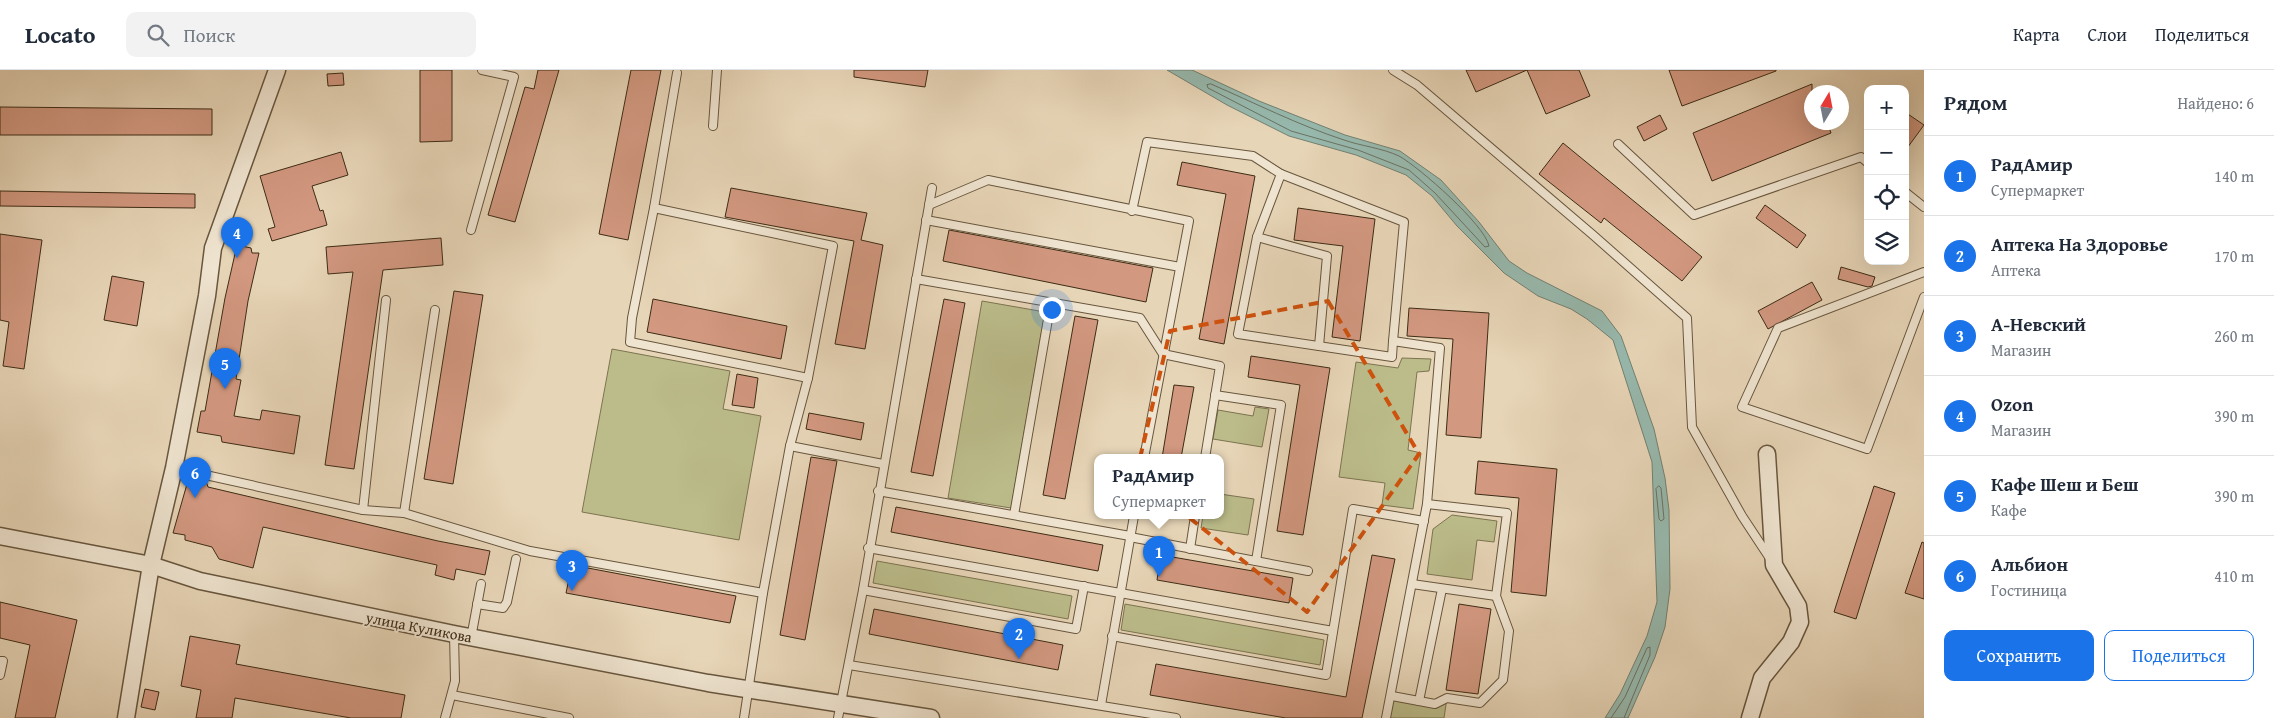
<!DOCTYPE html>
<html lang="ru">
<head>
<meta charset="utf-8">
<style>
	body { margin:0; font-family:"Gentium Book Plus",serif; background:#f2f2f3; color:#1f2937 }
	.controls { position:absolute; right:15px; top:15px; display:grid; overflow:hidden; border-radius:10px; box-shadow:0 5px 20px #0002 }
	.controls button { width:45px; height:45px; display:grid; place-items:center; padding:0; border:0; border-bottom:1px solid #e0e1e3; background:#fff; color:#1f2937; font:25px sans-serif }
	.compass { position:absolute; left:1804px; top:15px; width:45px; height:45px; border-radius:50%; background:#fff; box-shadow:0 5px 20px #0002; rotate:10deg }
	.you { position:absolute; left:1051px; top:239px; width:18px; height:18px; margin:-12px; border:4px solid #fff; border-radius:50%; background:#1a73e8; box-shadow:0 0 0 8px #1a73e833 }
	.badge { display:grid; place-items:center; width:32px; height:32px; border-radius:50%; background:#1a73e8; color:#fff; font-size:16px; font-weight:700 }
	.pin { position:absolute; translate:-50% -41px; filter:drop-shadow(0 1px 2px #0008) }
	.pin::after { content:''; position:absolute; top:26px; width:18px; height:15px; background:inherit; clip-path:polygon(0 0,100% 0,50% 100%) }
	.popup { position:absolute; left:1094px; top:384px; width:130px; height:65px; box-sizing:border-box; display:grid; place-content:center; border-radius:10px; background:#fff; filter:drop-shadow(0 1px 4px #0005); font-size:16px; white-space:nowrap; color:#747a83 }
	.popup b { font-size:19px; color:#1f2937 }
	.popup::after { content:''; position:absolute; left:50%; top:100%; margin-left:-10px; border:10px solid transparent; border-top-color:#fff }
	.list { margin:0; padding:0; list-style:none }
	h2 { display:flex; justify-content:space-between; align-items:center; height:65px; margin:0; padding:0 20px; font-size:21px }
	h2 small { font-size:16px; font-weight:400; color:#747a83 }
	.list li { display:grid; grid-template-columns:32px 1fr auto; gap:15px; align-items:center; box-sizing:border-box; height:80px; padding:0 20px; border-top:1px solid #e0e1e3 }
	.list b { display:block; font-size:19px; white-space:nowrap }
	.list p { margin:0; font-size:16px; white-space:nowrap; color:#747a83 }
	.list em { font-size:16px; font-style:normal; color:#747a83 }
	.actions { display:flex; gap:10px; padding:15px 20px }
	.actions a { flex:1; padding:11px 0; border:1px solid #1a73e8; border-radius:10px; text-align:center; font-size:18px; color:#1a73e8 }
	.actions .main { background:#1a73e8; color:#fff }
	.icon { flex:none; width:28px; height:28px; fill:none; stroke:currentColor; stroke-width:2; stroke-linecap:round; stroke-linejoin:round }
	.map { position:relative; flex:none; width:1924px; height:648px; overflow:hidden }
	header { display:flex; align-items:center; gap:30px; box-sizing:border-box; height:70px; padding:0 25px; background:#fff; border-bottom:1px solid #e0e1e3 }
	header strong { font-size:24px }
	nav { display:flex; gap:28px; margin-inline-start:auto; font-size:18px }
	.search { width:350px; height:45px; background:#f2f2f3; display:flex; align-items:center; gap:12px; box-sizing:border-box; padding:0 18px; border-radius:10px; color:#747a83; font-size:19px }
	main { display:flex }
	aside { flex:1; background:#fff }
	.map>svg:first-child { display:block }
	.green { fill:#bbbc8a; stroke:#7c7450 }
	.water { fill:#97b9ae; stroke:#738171 }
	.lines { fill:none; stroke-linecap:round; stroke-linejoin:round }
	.shore { stroke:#6a7262; stroke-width:1 }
	.building { fill:#d29880; stroke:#3d2c15 }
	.lane-casing { stroke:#68563e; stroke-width:10 }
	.street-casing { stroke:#68563e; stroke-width:19 }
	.lane { stroke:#efe4d0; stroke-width:8 }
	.street { stroke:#efe4d0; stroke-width:16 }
	.marked { fill:none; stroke:#ce520d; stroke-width:4; stroke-dasharray:10 6; stroke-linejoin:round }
	.labels { text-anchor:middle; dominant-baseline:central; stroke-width:4; stroke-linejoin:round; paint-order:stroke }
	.street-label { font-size:15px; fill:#3d2c15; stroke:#efe4d0 }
</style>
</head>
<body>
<header>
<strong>Locato</strong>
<div class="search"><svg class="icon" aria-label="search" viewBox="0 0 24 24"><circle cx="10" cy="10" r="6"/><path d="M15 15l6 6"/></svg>Поиск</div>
<nav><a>Карта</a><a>Слои</a><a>Поделиться</a></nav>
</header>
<main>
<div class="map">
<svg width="1924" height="648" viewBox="0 0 1924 648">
	<rect width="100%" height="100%" fill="#e7d5b7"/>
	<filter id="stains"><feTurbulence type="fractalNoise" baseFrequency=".004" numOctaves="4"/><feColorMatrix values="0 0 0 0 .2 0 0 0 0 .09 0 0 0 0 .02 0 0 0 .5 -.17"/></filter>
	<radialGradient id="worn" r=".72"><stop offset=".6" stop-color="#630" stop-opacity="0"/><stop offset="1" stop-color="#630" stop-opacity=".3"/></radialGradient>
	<g class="green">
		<path d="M982 231 1045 242 1011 438 948 428Z"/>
		<path d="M612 279 730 301 723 339 761 346 739 470 582 442Z"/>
		<path d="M1402 288 1431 289 1429 301 1417 302 1408 380 1421 383 1413 439 1382 435 1385 413 1339 407 1356 292 1398 298Z"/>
		<path d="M1255 337 1269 339 1262 377 1213 369 1218 340 1253 346Z"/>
		<path d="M1220 424 1254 429 1248 465 1201 458 1203 446H1220Z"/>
		<path d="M1452 445 1497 451 1494 472 1477 470 1472 510 1427 504 1433 459Z"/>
		<path d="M877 491 1072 526 1068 549 873 513Z"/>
		<path d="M1125 534 1324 570 1320 595 1121 560Z"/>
		<path d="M1392 626 1435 634 1447 628 1444 648H1386Z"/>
	</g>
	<path class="water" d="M1167 0H1192L1259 31 1345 65 1400 81 1441 110 1479 152 1509 191 1527 203 1602 241 1621 266 1654 359 1665 408 1669 440 1670 519 1665 557 1655 587 1628 648H1605L1620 624 1647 566 1657 532 1652 392 1613 270 1587 249 1571 239 1538 226 1504 203 1457 156 1432 126 1406 105 1356 85 1289 66 1227 35Z"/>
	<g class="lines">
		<g class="shore">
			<path d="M1211 14C1255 33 1298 55 1344 70 1361 76 1382 78 1399 86 1419 97 1485 155 1489 176L1485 177 1435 123 1409 100 1358 80 1291 61 1208 18 1207 15Z"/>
			<path d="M1659 416 1661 418 1664 449 1661 451 1659 449 1656 419Z"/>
			<path d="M1611 648 1625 627 1647 578 1650 577V585L1624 648"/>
		</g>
	</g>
	<g class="building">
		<path d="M420 0H452V71L420 72Z"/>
		<path d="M538 0H559L515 152 488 145 525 17 534 19Z"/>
		<path d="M631 0H661L628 170 599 164Z"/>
		<path d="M854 0H928L925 17 854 7Z"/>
		<path d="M1466 0H1579L1590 26 1546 44 1527 0 1476 22Z"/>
		<path d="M1669 0H1776V1L1682 36Z"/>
		<path d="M343 3 344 15 328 16 327 4Z"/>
		<path d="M1812 14V52H1827L1831 63 1712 111 1693 63Z"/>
		<path d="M0 37 212 39V65H0Z"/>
		<path d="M1905 42 1924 55 1905 81Z"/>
		<path d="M1660 45 1667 59 1644 71 1637 57Z"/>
		<path d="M1563 73 1702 187 1682 211 1604 148 1601 153 1539 104Z"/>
		<path d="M341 82 348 105 312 116 320 141 323 140 327 155 272 171 268 159 275 157 260 106Z"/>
		<path d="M1182 92 1255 106 1224 274 1199 269 1226 124 1177 115Z"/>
		<path d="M731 118 867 143 861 170 883 175 865 279 835 274 854 171 725 147Z"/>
		<path d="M0 121 195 124V138L0 136Z"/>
		<path d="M1765 135 1806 165 1797 178 1756 148Z"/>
		<path d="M1298 138 1375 149 1360 271 1332 267 1343 176 1294 170Z"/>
		<path d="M949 160 1153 198 1146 232 943 191Z"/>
		<path d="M0 164 42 170 24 299 3 296 9 252 0 250Z"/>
		<path d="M441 168 443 195 383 200 354 399 325 395 353 202 328 204 326 177Z"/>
		<path d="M237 175 251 178 252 183H259L248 231 236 309 241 310 234 346 260 350 262 340 300 346 294 384 222 372 221 366 197 362 201 341H205L225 228Z"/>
		<path d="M1841 197 1875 207 1872 216 1868 217 1838 209Z"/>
		<path d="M112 206 144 212 137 256 104 250Z"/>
		<path d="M1812 212 1822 230 1768 259 1758 241Z"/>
		<path d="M454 221 483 225 453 414 424 409Z"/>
		<path d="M653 229 787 256 781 289 647 262Z"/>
		<path d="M944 229 965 233 933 406 911 402Z"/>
		<path d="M1409 238 1489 243 1481 368 1446 365 1453 269 1407 266Z"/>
		<path d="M1075 246 1098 250 1065 429 1043 425Z"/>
		<path d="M1251 286 1330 298 1303 465 1277 461 1300 315 1248 307Z"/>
		<path d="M737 304 758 308 754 338 732 335Z"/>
		<path d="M1174 315 1194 317 1181 388H1162Z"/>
		<path d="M809 343 864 353 861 370 806 359Z"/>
		<path d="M811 387 837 391 805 570 780 565Z"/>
		<path d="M1478 391 1557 399 1546 526 1511 522 1519 428 1475 424Z"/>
		<path d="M189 407 206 411 208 417 438 471 490 481 485 505 456 499 454 510 435 505 437 495 263 457 253 498 219 489 212 477 185 470V465L173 463Z"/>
		<path d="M1874 416 1895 423 1856 549 1834 542Z"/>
		<path d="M896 437 1103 475 1098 501 891 462Z"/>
		<path d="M1922 472 1924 473V529L1905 523Z"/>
		<path d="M1161 485 1293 508 1289 533 1157 510Z"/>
		<path d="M1372 485 1395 489 1362 648H1286L1150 625 1156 594 1346 627Z"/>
		<path d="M572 495 736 526 730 553 566 523Z"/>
		<path d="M0 532 77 550 55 648H15L30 575 0 568Z"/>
		<path d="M1459 534 1491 539 1478 624 1446 620Z"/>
		<path d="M874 539 1063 575 1058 600 869 564Z"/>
		<path d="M190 566 240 575 236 594 405 625 401 648H351L235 628 232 648H196L201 620 181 616Z"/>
		<path d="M145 619 159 622 155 640 141 637Z"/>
	</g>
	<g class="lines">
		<defs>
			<g id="lane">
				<path d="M1393 0 1417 15 1593 165 1687 248 1692 357 1742 446 1771 490"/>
				<path d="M677 3 654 138 632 248 630 272 808 308"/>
				<path d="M713 56 717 0"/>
				<path d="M1618 74 1694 145 1861 87 1868 93"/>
				<path d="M1281 104 1404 152 1393 271"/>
				<path d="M1905 122 1924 137"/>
				<path d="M929 135 988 110 1189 151 1144 388"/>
				<path d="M654 138 833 176 808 308 790 376 763 523 744 648"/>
				<path d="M1132 141 1147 72 1253 86 1281 104 1257 167 1238 264 1392 287 1393 271 1440 278 1427 434 1386 648"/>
				<path d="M926 150 1180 197"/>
				<path d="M471 160 514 7 482 0"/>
				<path d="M1257 167 1327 186 1319 276"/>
				<path d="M1924 202 1778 258 1742 337 1867 379 1924 227"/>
				<path d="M916 209 1140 248 1163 284 1220 296 1205 388"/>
				<path d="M1215 325 1281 335 1256 491"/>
				<path d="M790 376 883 394"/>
				<path d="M174 398 363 440 404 443 530 481 763 523"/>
				<path d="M878 421 1130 466"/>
				<path d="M363 440 386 230"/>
				<path d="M404 443 435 240"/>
				<path d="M1014 445 1051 232"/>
				<path d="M1130 467 1308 501"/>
				<path d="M868 478 1333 561"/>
				<path d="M1190 479 1195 446"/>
				<path d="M1412 514 1496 526"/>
				<path d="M863 520 1076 559 1084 516"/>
				<path d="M477 534 503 538 507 532 516 489"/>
				<path d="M1112 566 1326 605 1353 439 1424 451"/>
				<path d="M471 568 481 514"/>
				<path d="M0 591H3L0 605"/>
				<path d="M849 595 1176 648"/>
				<path d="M452 625 569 648"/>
				<path d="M1392 626 1435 634 1447 628 1480 633 1503 610 1509 561 1496 526 1507 443 1427 434"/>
				<path d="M1419 631 1442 519"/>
				<path d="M1101 635 1134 446"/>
				<path d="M445 648 455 611 454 564"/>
				<path d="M838 648 863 520 932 118"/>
			</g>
			<g id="street">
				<path d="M0 466 151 495 200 511 454 564 708 613 931 648"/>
				<path d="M126 648 151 495 174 398 207 226 213 178 277 0"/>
				<path d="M1750 648 1762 608 1791 572 1800 552 1798 536 1774 495 1767 384"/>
			</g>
		</defs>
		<use href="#lane" class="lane-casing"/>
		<use href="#street" class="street-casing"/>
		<use href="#lane" class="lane"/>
		<use href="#street" class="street"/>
	</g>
	<path class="marked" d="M1328 231 1419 384 1307 542 1136 405 1170 261Z"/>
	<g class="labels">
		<g class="street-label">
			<text transform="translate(419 557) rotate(11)">улица Куликова</text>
		</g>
	</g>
	<rect width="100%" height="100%" filter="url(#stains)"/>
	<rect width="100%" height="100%" fill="url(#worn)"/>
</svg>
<div class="controls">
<button>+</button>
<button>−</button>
<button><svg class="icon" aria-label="locate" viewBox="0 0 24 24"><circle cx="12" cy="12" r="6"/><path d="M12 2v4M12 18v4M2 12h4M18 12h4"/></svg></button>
<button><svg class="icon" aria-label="layers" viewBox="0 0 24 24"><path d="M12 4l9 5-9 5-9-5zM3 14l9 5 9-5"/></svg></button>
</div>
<svg class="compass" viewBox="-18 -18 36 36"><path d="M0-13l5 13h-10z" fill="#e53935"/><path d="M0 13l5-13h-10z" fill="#747a83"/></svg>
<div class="you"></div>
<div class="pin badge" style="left:1159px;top:507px">1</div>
<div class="popup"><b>РадАмир</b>Супермаркет</div>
<div class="pin badge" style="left:1019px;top:589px">2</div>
<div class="pin badge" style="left:572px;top:521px">3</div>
<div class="pin badge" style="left:237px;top:188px">4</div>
<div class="pin badge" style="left:225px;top:319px">5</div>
<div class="pin badge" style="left:195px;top:428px">6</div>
</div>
<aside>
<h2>Рядом<small>Найдено: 6</small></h2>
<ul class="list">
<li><span class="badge">1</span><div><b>РадАмир</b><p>Супермаркет</p></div><em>140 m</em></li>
<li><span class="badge">2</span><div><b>Аптека На Здоровье</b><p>Аптека</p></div><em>170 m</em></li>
<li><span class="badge">3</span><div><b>А-Невский</b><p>Магазин</p></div><em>260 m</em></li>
<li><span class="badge">4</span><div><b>Ozon</b><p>Магазин</p></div><em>390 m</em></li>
<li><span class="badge">5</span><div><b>Кафе Шеш и Беш</b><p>Кафе</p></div><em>390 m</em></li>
<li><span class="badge">6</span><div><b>Альбион</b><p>Гостиница</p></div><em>410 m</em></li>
</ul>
<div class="actions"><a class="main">Сохранить</a><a>Поделиться</a></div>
</aside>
</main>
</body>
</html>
